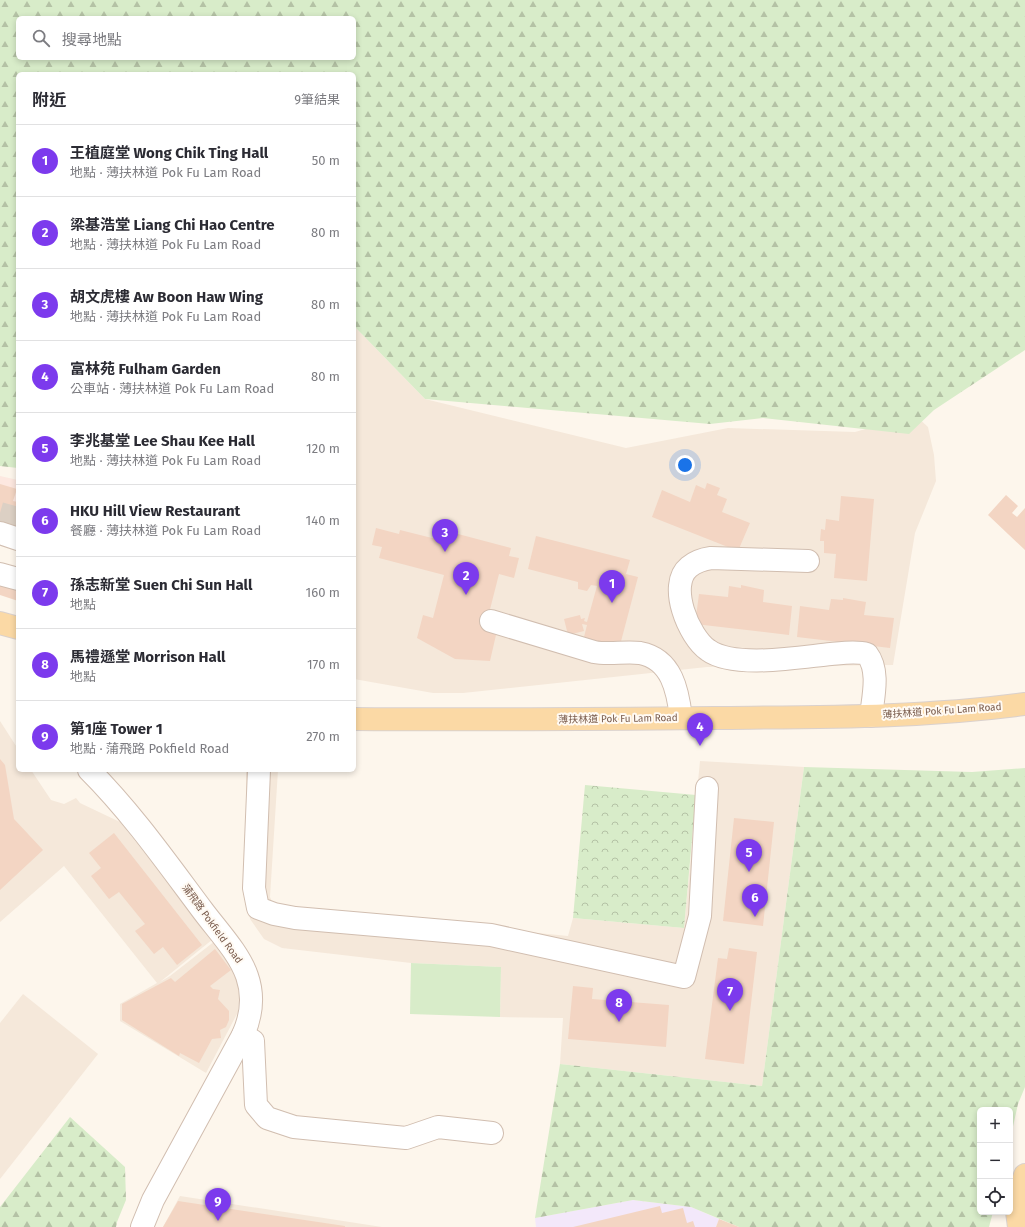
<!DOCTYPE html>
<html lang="zh-TW">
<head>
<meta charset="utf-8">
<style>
	body { margin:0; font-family:"Fira Sans","Noto Sans TC",sans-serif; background:#f7f7f7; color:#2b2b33 }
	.controls { position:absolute; right:12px; bottom:12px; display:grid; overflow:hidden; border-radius:6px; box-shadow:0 2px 6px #0003 }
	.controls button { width:36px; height:36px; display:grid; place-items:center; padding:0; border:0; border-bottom:1px solid #e1e1e2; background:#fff; color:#2b2b33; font:20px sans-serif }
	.you { position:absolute; left:685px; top:465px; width:14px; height:14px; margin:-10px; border:3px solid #fff; border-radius:50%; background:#1a73e8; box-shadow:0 0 0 6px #1a73e833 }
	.badge { display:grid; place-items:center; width:26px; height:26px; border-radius:50%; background:#7c3aed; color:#fff; font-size:13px; font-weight:700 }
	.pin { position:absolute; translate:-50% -33px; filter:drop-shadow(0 1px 2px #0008) }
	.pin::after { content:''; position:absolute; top:21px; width:14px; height:12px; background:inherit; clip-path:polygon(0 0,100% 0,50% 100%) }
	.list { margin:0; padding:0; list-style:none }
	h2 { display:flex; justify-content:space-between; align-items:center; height:52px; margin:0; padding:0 16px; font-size:17px }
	h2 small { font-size:13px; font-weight:400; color:#7c7c81 }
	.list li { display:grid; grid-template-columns:26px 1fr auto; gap:12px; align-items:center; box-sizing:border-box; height:72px; padding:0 16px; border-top:1px solid #e1e1e2 }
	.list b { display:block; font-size:15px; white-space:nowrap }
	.list p { margin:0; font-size:13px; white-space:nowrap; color:#7c7c81 }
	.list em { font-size:13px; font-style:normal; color:#7c7c81 }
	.icon { flex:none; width:22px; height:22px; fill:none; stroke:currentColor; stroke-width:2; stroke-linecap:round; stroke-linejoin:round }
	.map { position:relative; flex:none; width:1025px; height:1227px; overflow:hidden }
	.search { position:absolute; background:#fff; box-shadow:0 2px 6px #0003; left:16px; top:16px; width:340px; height:44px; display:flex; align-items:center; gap:10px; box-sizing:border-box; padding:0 14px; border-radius:6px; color:#7c7c81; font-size:15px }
	.panel { position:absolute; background:#fff; box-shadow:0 2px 6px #0003; left:16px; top:72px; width:340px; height:700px; border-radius:6px }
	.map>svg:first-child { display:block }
	.residential { fill:#f5e8da }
	.commercial { fill:#fde8e0 }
	.education { fill:#f3e8fa }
	.forest { fill:url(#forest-firs); fill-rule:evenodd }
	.park { fill:url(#park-crowns) }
	.pitch { fill:#d8ecc9 }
	.building { fill:#f3d5c3 }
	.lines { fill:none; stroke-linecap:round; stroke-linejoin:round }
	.minor-tunnel { stroke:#dcd0c4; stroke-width:22; stroke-dasharray:22 11; stroke-linecap:butt }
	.minor-casing { stroke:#d1beb0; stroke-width:24 }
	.major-casing { stroke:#dad1cd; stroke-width:24 }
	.minor { stroke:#fff; stroke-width:22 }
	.major { stroke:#fbd9a5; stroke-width:22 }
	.labels { text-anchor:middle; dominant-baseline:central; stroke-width:4; stroke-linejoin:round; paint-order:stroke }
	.street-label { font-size:10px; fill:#7a5c4d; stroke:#fffaf3 }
</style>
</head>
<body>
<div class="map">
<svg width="1025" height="1227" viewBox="0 0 1025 1227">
	<defs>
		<pattern id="forest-firs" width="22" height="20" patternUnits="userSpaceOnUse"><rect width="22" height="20" fill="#d8ecc9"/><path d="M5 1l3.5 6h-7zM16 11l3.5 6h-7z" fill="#b4c2a5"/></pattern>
		<pattern id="park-crowns" width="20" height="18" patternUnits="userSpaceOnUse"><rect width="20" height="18" fill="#d8ecc9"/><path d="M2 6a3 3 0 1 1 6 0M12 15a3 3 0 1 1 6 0" fill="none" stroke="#b4c2a5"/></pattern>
	</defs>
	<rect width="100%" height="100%" fill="#fdf6ec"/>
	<g class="residential">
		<path d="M354 326 425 399 626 448 728 428 855 432 915 415 928 427 934 455 936 481 915 533 893 665 707 667 463 693H433L354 679Z"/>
		<path d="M0 721 18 749V770H31L51 800 64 804 76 798 80 803 120 822 213 939 160 982 170 976 215 941 237 976 240 995 238 1012 206 1073 120 1021V1004L157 983 64 866 0 922Z"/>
		<path d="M700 761 804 767 762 1086 560 1064 563 1018 500 1017 501 967 411 963 282 948 264 939 250 919 247 898 246 770H278L270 897 273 904 282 907 568 936 573 918 684 928Z"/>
		<path d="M23 994 98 1054 0 1179V1023Z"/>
		<path d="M180 1196 382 1227H163Z"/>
	</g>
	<path class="commercial" d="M0 476 18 480V525L0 519Z"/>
	<path class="education" d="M633 1200 691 1207 719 1219 716 1227H536L535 1218Z"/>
	<g class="forest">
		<path d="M0 0H1025V350L934 410 909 434 763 418 710 424 425 399 354 326V74H18V468L0 466ZM18 18H354V58H18Z"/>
		<path d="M804 767 972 772 1025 768V1087L1018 1104 1010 1140V1110H980V1212H993L989 1227H739L691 1207 633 1200 535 1218 560 1064 762 1086Z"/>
		<path d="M70 1117 125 1167 126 1200 117 1222 116 1227H0V1207Z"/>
	</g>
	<path class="park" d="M585 785 696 795 684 928 573 918Z"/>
	<path class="pitch" d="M411 963 501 967 500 1017 410 1014Z"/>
	<g class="building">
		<path d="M707 483 720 488 717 495 727 499 722 512 750 523 738 551 652 517 662 490 690 502 696 485 705 489Z"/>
		<path d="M0 484 17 489 13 501 18 502V527L0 522Z"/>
		<path d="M1006 495 1018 506 1012 513 1017 517 1025 508V550L988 515Z"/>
		<path d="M841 496 874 499 867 581 834 578 836 554 824 553V541H820L821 529 825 530 826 519 839 521Z"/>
		<path d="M376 528 399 534 400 530 440 540 443 530 511 548 509 556 519 558 514 578 499 574 485 629 496 635 490 661 455 659 417 638 423 615 433 618 444 575 379 558 382 547 372 545Z"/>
		<path d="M536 536 630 560 626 574 638 577 619 649 582 645 587 625 582 624 584 631 568 635 564 619 580 615 581 619 585 618 584 621 587 622 597 586 591 585 587 591 578 589V582L528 569Z"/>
		<path d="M0 579 18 584V601L0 595Z"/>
		<path d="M741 585 764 590 763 602 792 606 789 635 695 624 699 594 728 597 729 586 741 588Z"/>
		<path d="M843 598 866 602 864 615 894 618 890 648 797 637 800 606 829 610 831 599 843 600Z"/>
		<path d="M0 759 5 765 14 819 43 850 0 890Z"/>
		<path d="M734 818 774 822 763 926 723 921Z"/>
		<path d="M114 833 202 945 177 965 163 947 154 954 135 931 145 924 119 892 109 899 91 876 101 868 89 853Z"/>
		<path d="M729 948 757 952 744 1064 705 1059 718 958 727 959Z"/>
		<path d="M215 949 231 970 210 986 213 989 220 990 218 999 229 1011V1020L226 1027 220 1030 221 1038 212 1039 199 1063 180 1053 179 1056 122 1020V1004L171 978 175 982Z"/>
		<path d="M573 986 593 988 592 999 669 1005 666 1047 568 1039Z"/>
		<path d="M178 1201 345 1226V1227H163Z"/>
		<path d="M660 1206 662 1213 683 1208 687 1223 693 1221 695 1227H573Z"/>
		<path d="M719 1219 739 1227H716Z"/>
	</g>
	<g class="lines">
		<path class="minor-tunnel" d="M0 513 18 518"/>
		<defs>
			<g id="minor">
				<path d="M0 533 18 539"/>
				<path d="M808 561 711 558C704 559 695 562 689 567 667 585 689 637 708 650 734 669 800 657 831 654 843 653 856 651 867 654 880 671 873 697 871 716"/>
				<path d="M0 574 18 579"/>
				<path d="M491 621 594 652C609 655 625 651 640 653 672 659 678 691 681 718"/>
				<path d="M89 770C132 813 167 863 203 911 218 931 239 953 247 976 254 996 251 1017 243 1035L153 1200 142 1227"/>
				<path d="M259 770 254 888 258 908 274 914 295 918 491 935 684 977 700 916 707 788"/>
				<path d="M243 1035 253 1041 256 1105 267 1118 294 1127 406 1138 438 1127 492 1133"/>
			</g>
			<g id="major">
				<path d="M0 623 18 628"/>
				<path d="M354 719C474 720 595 719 715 718 819 717 922 718 1025 704"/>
				<path d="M1019 1227 1016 1204 1025 1175"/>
			</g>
		</defs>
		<use href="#minor" class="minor-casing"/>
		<use href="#major" class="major-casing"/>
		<use href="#minor" class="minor"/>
		<use href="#major" class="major"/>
	</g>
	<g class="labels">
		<g class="street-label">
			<text transform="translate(942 711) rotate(-4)">薄扶林道 Pok Fu Lam Road</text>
			<text transform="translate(618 719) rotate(-1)">薄扶林道 Pok Fu Lam Road</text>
			<text transform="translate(212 924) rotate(54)">蒲飛路 Pokfield Road</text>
		</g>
	</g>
</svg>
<div class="controls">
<button>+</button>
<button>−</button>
<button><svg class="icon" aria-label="locate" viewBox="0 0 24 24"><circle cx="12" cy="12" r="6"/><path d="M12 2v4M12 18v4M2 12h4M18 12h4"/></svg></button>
</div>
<div class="you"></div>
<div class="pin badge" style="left:612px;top:603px">1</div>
<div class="pin badge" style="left:466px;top:595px">2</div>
<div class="pin badge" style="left:445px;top:552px">3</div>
<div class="pin badge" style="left:700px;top:746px">4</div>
<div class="pin badge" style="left:749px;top:872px">5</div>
<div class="pin badge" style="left:755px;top:917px">6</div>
<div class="pin badge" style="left:730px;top:1011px">7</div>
<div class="pin badge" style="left:619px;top:1022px">8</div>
<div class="pin badge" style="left:218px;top:1221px">9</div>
<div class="search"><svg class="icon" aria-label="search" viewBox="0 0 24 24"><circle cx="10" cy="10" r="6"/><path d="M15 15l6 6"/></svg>搜尋地點</div>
<section class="panel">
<h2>附近<small>9筆結果</small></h2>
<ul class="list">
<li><span class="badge">1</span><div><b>王植庭堂 Wong Chik Ting Hall</b><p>地點 · 薄扶林道 Pok Fu Lam Road</p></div><em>50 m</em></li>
<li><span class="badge">2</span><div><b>梁基浩堂 Liang Chi Hao Centre</b><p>地點 · 薄扶林道 Pok Fu Lam Road</p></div><em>80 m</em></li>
<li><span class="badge">3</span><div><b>胡文虎樓 Aw Boon Haw Wing</b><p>地點 · 薄扶林道 Pok Fu Lam Road</p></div><em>80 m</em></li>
<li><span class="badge">4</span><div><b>富林苑 Fulham Garden</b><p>公車站 · 薄扶林道 Pok Fu Lam Road</p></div><em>80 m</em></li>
<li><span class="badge">5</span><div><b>李兆基堂 Lee Shau Kee Hall</b><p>地點 · 薄扶林道 Pok Fu Lam Road</p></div><em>120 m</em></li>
<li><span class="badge">6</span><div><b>HKU Hill View Restaurant</b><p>餐廳 · 薄扶林道 Pok Fu Lam Road</p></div><em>140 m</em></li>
<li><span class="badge">7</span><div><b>孫志新堂 Suen Chi Sun Hall</b><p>地點</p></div><em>160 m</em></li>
<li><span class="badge">8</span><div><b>馬禮遜堂 Morrison Hall</b><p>地點</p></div><em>170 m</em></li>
<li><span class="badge">9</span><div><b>第1座 Tower 1</b><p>地點 · 蒲飛路 Pokfield Road</p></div><em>270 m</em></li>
</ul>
</section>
</div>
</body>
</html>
